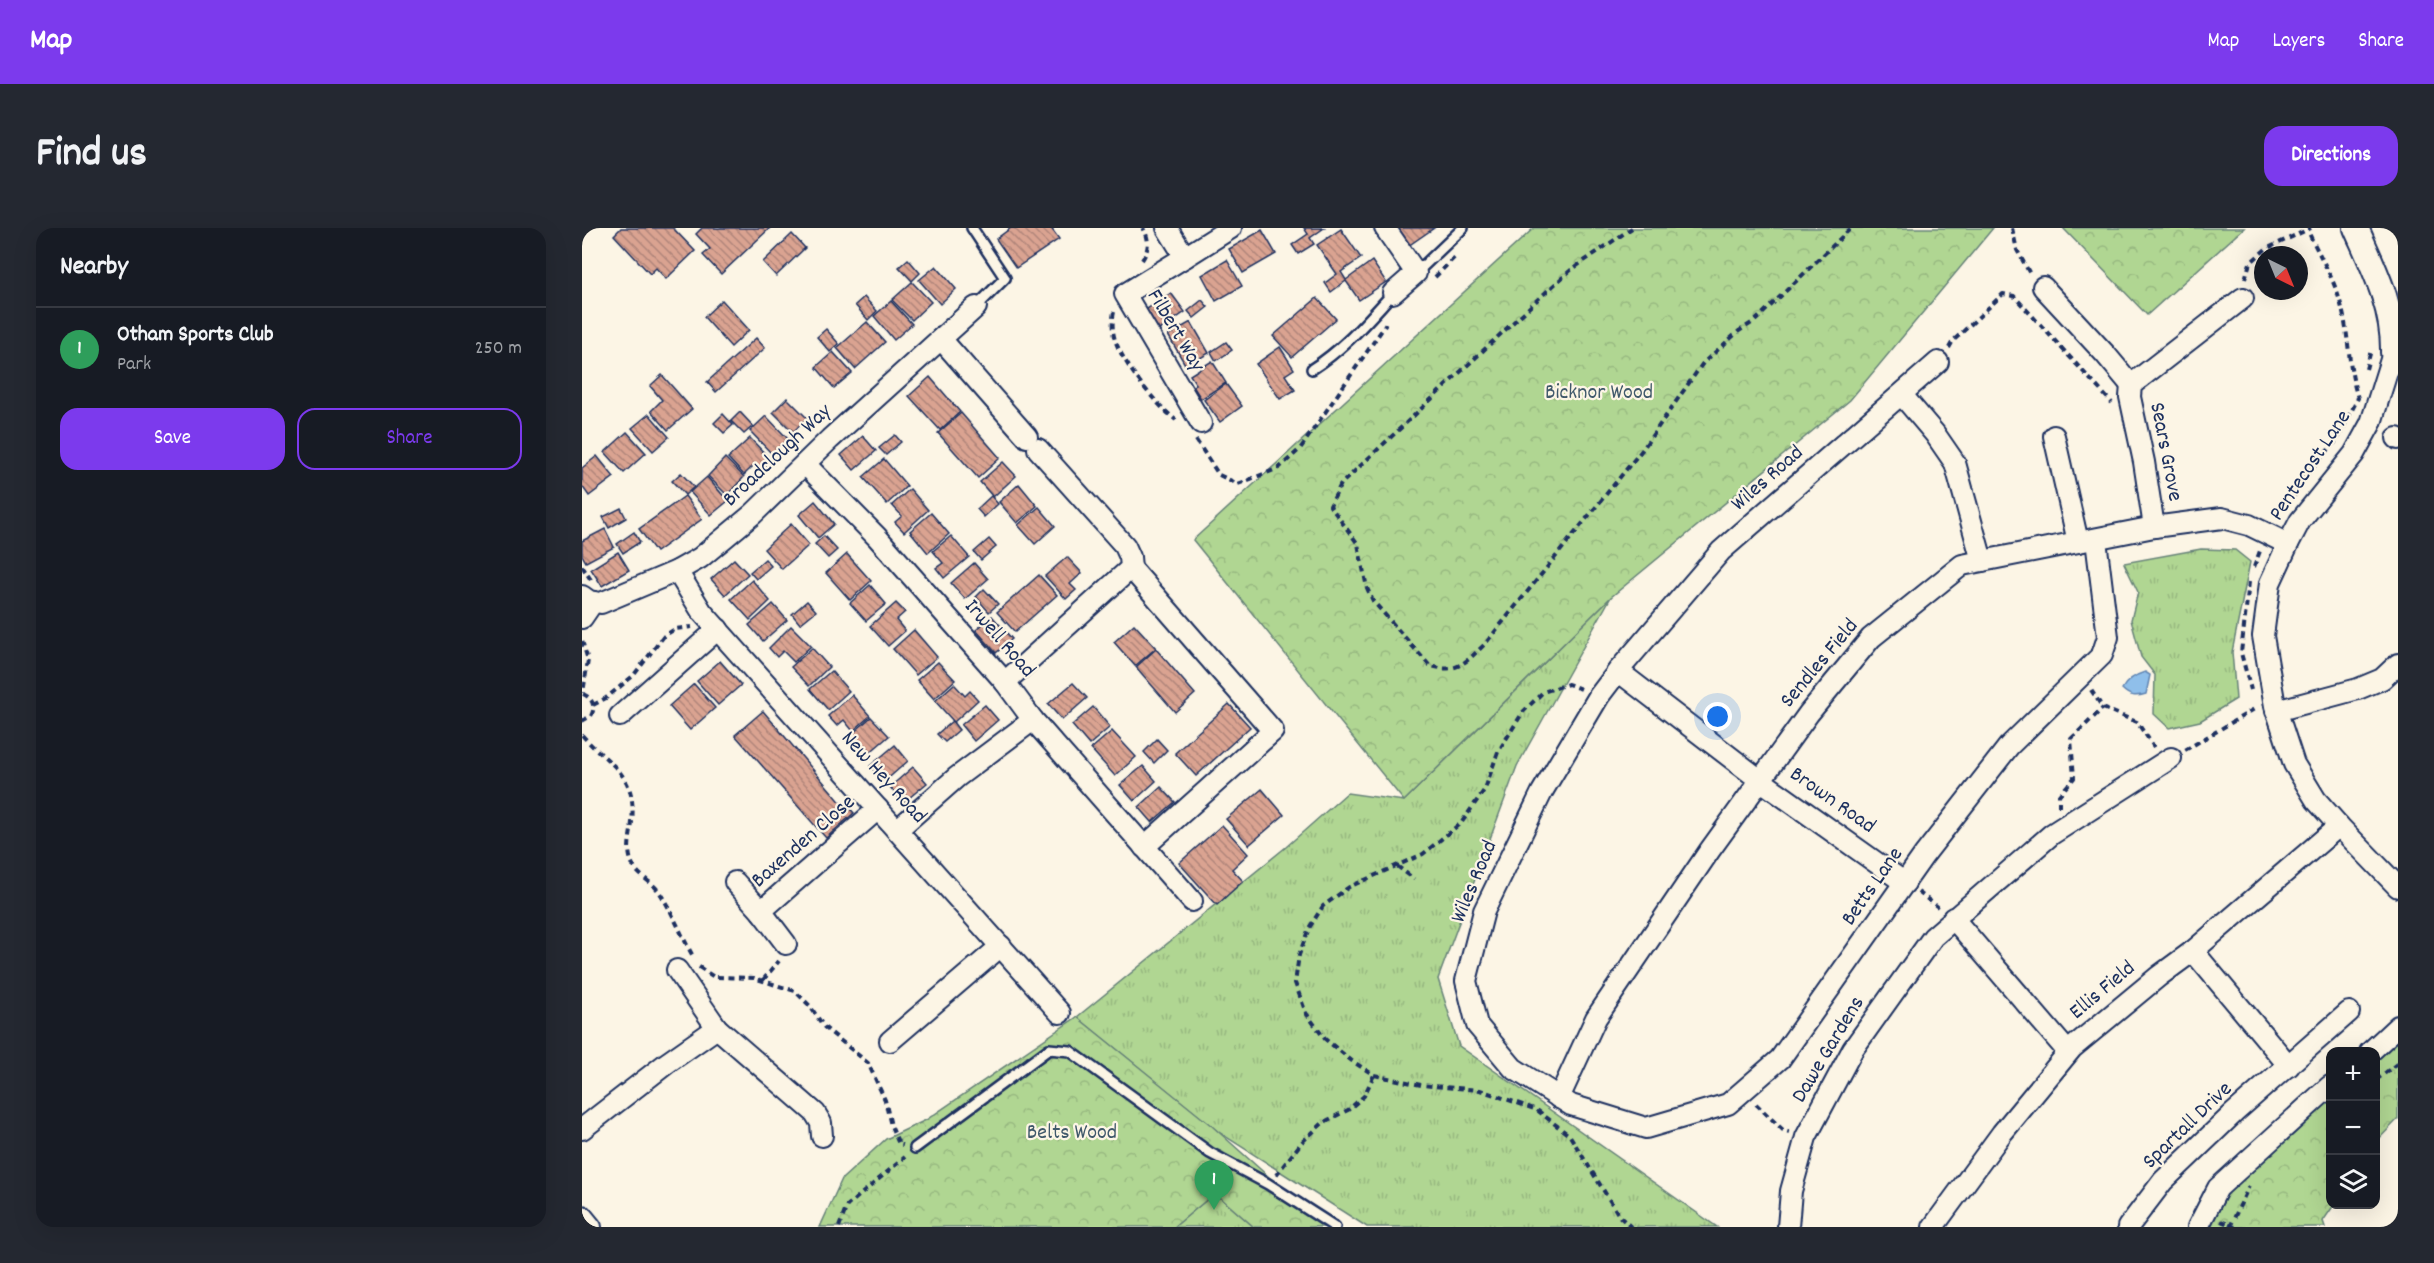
<!DOCTYPE html>
<html lang="en">
<head>
<meta charset="utf-8">
<style>
	body { margin:0; font-family:Dekko,sans-serif; background:#242831; color:#f1f3f6 }
	.controls { position:absolute; right:18px; bottom:18px; display:grid; overflow:hidden; border-radius:12px; box-shadow:0 6px 24px #0002 }
	.controls button { width:54px; height:54px; display:grid; place-items:center; padding:0; border:0; border-bottom:2px solid #363941; background:#171b24; color:#f1f3f6; font:30px sans-serif }
	.compass { position:absolute; left:1672px; top:18px; width:54px; height:54px; border-radius:50%; background:#171b24; box-shadow:0 6px 24px #0002; rotate:137deg }
	.you { position:absolute; left:1136px; top:489px; width:21px; height:21px; margin:-15px; border:4px solid #fff; border-radius:50%; background:#1a73e8; box-shadow:0 0 0 9px #1a73e833 }
	.badge { display:grid; place-items:center; width:39px; height:39px; border-radius:50%; background:#7c3aed; color:#fff; font-size:20px; font-weight:700 }
	.pin { position:absolute; translate:-50% -50px; filter:drop-shadow(0 2px 3px #0008) }
	.pin::after { content:''; position:absolute; top:32px; width:21px; height:18px; background:inherit; clip-path:polygon(0 0,100% 0,50% 100%) }
	.list { margin:0; padding:0; list-style:none }
	h2 { display:flex; justify-content:space-between; align-items:center; height:78px; margin:0; padding:0 24px; font-size:26px }
	h2 small { font-size:20px; font-weight:400; color:#9ea1a6 }
	.list li { display:grid; grid-template-columns:39px 1fr auto; gap:18px; align-items:center; box-sizing:border-box; height:84px; padding:0 24px; border-top:2px solid #363941 }
	.list b { display:block; font-size:22px; white-space:nowrap }
	.list p { margin:0; font-size:20px; white-space:nowrap; color:#9ea1a6 }
	.list em { font-size:20px; font-style:normal; color:#9ea1a6 }
	.actions { display:flex; gap:12px; padding:18px 24px }
	.actions a { flex:1; padding:14px 0; border:2px solid #7c3aed; border-radius:18px; text-align:center; font-size:21px; color:#7c3aed }
	.actions .main { background:#7c3aed; color:#fff }
	.icon { flex:none; width:33px; height:33px; fill:none; stroke:currentColor; stroke-width:2; stroke-linecap:round; stroke-linejoin:round }
	.map { position:relative; flex:none; width:1816px; height:999px; overflow:hidden; border-radius:18px }
	header { display:flex; align-items:center; gap:36px; box-sizing:border-box; height:84px; padding:0 30px; background:#7c3aed; color:#fff }
	header strong { font-size:28px }
	nav { display:flex; gap:33px; margin-inline-start:auto; font-size:21px }
	.intro { display:flex; align-items:center; justify-content:space-between; box-sizing:border-box; height:144px; padding:0 36px }
	h1 { margin:0; font-size:42px }
	.button { padding:15px 27px; border-radius:18px; background:#7c3aed; color:#fff; font-size:21px; font-weight:700 }
	main { display:flex; gap:36px; padding:0 36px }
	aside { flex:1; background:#171b24; border-radius:18px; box-shadow:0 6px 24px #0002 }
	.map>svg:first-child { display:block }
	.grass { fill:url(#grass-tufts); stroke:#668278; stroke-width:1.5 }
	.forest { fill:url(#forest-crowns); stroke:#668278; stroke-width:1.5 }
	.water { fill:#8fbfea; stroke:#6185b2; stroke-width:1.5 }
	.building { fill:url(#building-back-hatch); stroke:#1b2f5e; stroke-width:1.5 }
	.lines { fill:none; stroke-linecap:round; stroke-linejoin:round }
	.service-casing { stroke:#1b2f5e; stroke-width:14 }
	.minor-casing { stroke:#1b2f5e; stroke-width:24 }
	.tertiary-casing { stroke:#1b2f5e; stroke-width:28 }
	.path { stroke:#1b2f5e; stroke-width:4; stroke-dasharray:6 4.5; stroke-linecap:butt }
	.service { stroke:#fcf5e5; stroke-width:9 }
	.minor { stroke:#fcf5e5; stroke-width:20 }
	.tertiary { stroke:#fcf5e5; stroke-width:24 }
	.labels { text-anchor:middle; dominant-baseline:central; stroke-width:4.5; stroke-linejoin:round; paint-order:stroke }
	.street-label { font-size:22px; fill:#1b2f5e; stroke:#fcf5e5 }
	.park-label { font-size:22px; fill:#40596b; stroke:#fcf5e5 }
</style>
</head>
<body>
<header>
<strong>Map</strong>
<nav><a>Map</a><a>Layers</a><a>Share</a></nav>
</header>
<div class="intro"><h1>Find us</h1><a class="button">Directions</a></div>
<main>
<aside>
<h2>Nearby<small></small></h2>
<ul class="list">
<li><span class="badge" style="background:#2e9e5b">1</span><div><b>Otham Sports Club</b><p>Park</p></div><em>250 m</em></li>
</ul>
<div class="actions"><a class="main">Save</a><a>Share</a></div>
</aside>
<div class="map">
<svg width="1816" height="999" viewBox="0 0 1816 999">
	<defs>
		<pattern id="grass-tufts" width="24" height="20" patternUnits="userSpaceOnUse" patternTransform="scale(1.5)"><rect width="24" height="20" fill="#b0d692"/><path d="M3 7l-1-3M5 7V3M7 7l1-3M15 17l-1-3M17 17v-4M19 17l1-3" fill="none" stroke="#97b880"/></pattern>
		<pattern id="forest-crowns" width="20" height="18" patternUnits="userSpaceOnUse" patternTransform="scale(1.5)"><rect width="20" height="18" fill="#b0d692"/><path d="M2 6a3 3 0 1 1 6 0M12 15a3 3 0 1 1 6 0" fill="none" stroke="#97b880"/></pattern>
		<pattern id="building-back-hatch" width="6" height="6" patternUnits="userSpaceOnUse" patternTransform="scale(1.5)"><rect width="6" height="6" fill="#daa391"/><path d="M-1 5l2 2M0 0l6 6M5-1l2 2" fill="none" stroke="#b0857a"/></pattern>
	</defs>
	<rect width="100%" height="100%" fill="#fcf5e5"/>
	<filter id="ink" filterUnits="userSpaceOnUse"><feTurbulence type="fractalNoise" baseFrequency=".0167" numOctaves="2"/><feDisplacementMap in="SourceGraphic" scale="12" xChannelSelector="R" yChannelSelector="G"/><feConvolveMatrix kernelMatrix="1 2 1 2 8 2 1 2 1" color-interpolation-filters="sRGB"/></filter>
	<g filter="url(#ink)">
		<g class="grass">
			<path d="M1619 321 1653 322 1668 334 1650 424 1654 471 1618 493 1587 500 1572 486 1573 447 1559 429 1549 392 1556 364 1542 335Z"/>
			<path d="M1029 369 935 538 856 751 877 818 1135 999H785L638 905 495 789 704 619 765 565 822 573Z"/>
			<path d="M633 965 672 999H592Z"/>
		</g>
		<g class="forest">
			<path d="M952 0H1411L1268 172 1029 369 822 573 611 312Z"/>
			<path d="M1481 0H1662L1565 87Z"/>
			<path d="M495 789 630 898 743 999H672L633 965 592 999H238L260 951 304 911 344 892Z"/>
			<path d="M1816 809V891L1794 914V829Z"/>
			<path d="M1748 869V976L1752 977 1741 993 1743 999H1625L1640 968Z"/>
		</g>
		<path class="water" d="M1563 444 1568 447 1564 466C1554 469 1548 469 1540 461 1545 452 1553 447 1563 444Z"/>
		<g class="building">
			<path d="M39 0H91L113 23 84 51 74 40 68 46 32 7Z"/>
			<path d="M120 0H188L139 46 121 27 128 21 114 6Z"/>
			<path d="M469 0 477 11 434 40 414 11 429 0Z"/>
			<path d="M722 0H742L728 10 732 16 716 26 710 17 726 6Z"/>
			<path d="M813 0H852L826 18Z"/>
			<path d="M759 1 779 30 759 44 764 52 790 33 804 54 777 72 764 53 749 64 743 55 755 46 735 17Z"/>
			<path d="M680 2 694 26 661 45 647 21Z"/>
			<path d="M210 6 223 20 194 48 181 34Z"/>
			<path d="M326 31 338 45 330 53 317 39Z"/>
			<path d="M645 32 660 58 634 73 620 47Z"/>
			<path d="M354 38 374 61 358 76 337 52Z"/>
			<path d="M330 54 349 74 330 92 310 72Z"/>
			<path d="M589 65 603 84 576 103 562 83Z"/>
			<path d="M282 69 295 83 286 92 273 77Z"/>
			<path d="M735 70 754 91 710 129 691 108Z"/>
			<path d="M140 72 167 102 149 119 122 89Z"/>
			<path d="M620 72 626 79 612 90 606 83Z"/>
			<path d="M309 73 330 96 312 112 292 88Z"/>
			<path d="M285 94 303 114 273 141 255 120Z"/>
			<path d="M609 94 627 125 604 138 586 107Z"/>
			<path d="M244 101 257 116 248 124 235 109Z"/>
			<path d="M174 110 183 120 134 164 125 154Z"/>
			<path d="M644 114 650 122 634 133 629 124Z"/>
			<path d="M698 119 712 141 703 147 713 162 698 171 674 136Z"/>
			<path d="M251 124 270 145 252 160 234 139Z"/>
			<path d="M630 133 644 155 619 171 611 158 614 156 608 147Z"/>
			<path d="M80 147 110 181 86 202 69 183 80 172 68 158Z"/>
			<path d="M348 149 378 184 358 202 327 168Z"/>
			<path d="M644 156 660 178 638 194 622 172Z"/>
			<path d="M205 170 225 190 211 204 191 184Z"/>
			<path d="M158 184 171 198 162 206 149 193Z"/>
			<path d="M379 185 418 230 396 250 356 205Z"/>
			<path d="M67 186 87 209 71 223 50 200Z"/>
			<path d="M141 186 151 197 142 205 132 195Z"/>
			<path d="M184 188 206 211 190 226 168 203Z"/>
			<path d="M45 204 64 225 42 245 23 224Z"/>
			<path d="M313 207 319 214 304 227 297 220Z"/>
			<path d="M281 208 294 223 272 242 259 227Z"/>
			<path d="M168 210 189 232 178 242 173 236 162 247 146 230Z"/>
			<path d="M15 228 32 249 7 268 0 258V240Z"/>
			<path d="M143 230 162 249 145 267 126 248Z"/>
			<path d="M302 231 325 258 305 276 281 249Z"/>
			<path d="M421 234 434 248 411 269 398 254Z"/>
			<path d="M99 245 112 259 103 267 90 253Z"/>
			<path d="M125 249 146 273 129 287 108 264Z"/>
			<path d="M437 256 455 278 435 295 417 274Z"/>
			<path d="M328 261 346 282 322 304 313 294 320 288 310 277Z"/>
			<path d="M103 268 120 291 74 324 57 301Z"/>
			<path d="M409 268 416 276 402 289 395 281Z"/>
			<path d="M233 273 252 296 236 310 217 287Z"/>
			<path d="M457 279 473 298 453 316 436 297Z"/>
			<path d="M39 280 44 290 27 300 21 289Z"/>
			<path d="M349 285 367 306 346 325 328 303Z"/>
			<path d="M209 296 227 317 200 341 182 321Z"/>
			<path d="M23 301 32 319 4 334 0 327V313Z"/>
			<path d="M52 304 58 314 41 325 35 316Z"/>
			<path d="M242 308 255 322 246 330 233 316Z"/>
			<path d="M369 308 387 329 362 350 354 340 361 335 351 323Z"/>
			<path d="M407 311 414 319 399 332 392 324Z"/>
			<path d="M36 324 47 342 20 358 9 341Z"/>
			<path d="M265 326 289 353 268 372 244 345Z"/>
			<path d="M485 329 500 345 488 356 494 362 484 371 463 348Z"/>
			<path d="M152 331 166 346 143 367 129 351Z"/>
			<path d="M183 331 189 338 174 351 168 344Z"/>
			<path d="M392 335 406 351 383 371 369 355Z"/>
			<path d="M457 347 475 367 433 404 415 384Z"/>
			<path d="M170 352 188 373 168 392 149 371Z"/>
			<path d="M288 357 304 376 284 393 268 375Z"/>
			<path d="M402 361 416 376 407 384 394 369Z"/>
			<path d="M225 373 234 383 218 396 210 386Z"/>
			<path d="M314 375 323 384 314 392 323 403 306 418 288 398Z"/>
			<path d="M191 376 205 392 181 413 167 397Z"/>
			<path d="M410 388 430 411 414 425 394 402Z"/>
			<path d="M552 396 574 420 553 438 532 414Z"/>
			<path d="M209 398 229 418 212 434 201 423 195 429 187 420Z"/>
			<path d="M332 402 355 429 334 447 311 421Z"/>
			<path d="M230 420 247 439 227 458 209 439Z"/>
			<path d="M574 421 613 466 593 484 554 439Z"/>
			<path d="M138 433 159 457 136 477 115 453Z"/>
			<path d="M356 434 373 452 352 471 335 452Z"/>
			<path d="M249 443 267 463 246 482 228 461Z"/>
			<path d="M491 455 505 470 480 492 466 476Z"/>
			<path d="M112 456 133 480 108 502 87 478Z"/>
			<path d="M372 456 383 468 388 463 396 472 372 494 353 473Z"/>
			<path d="M270 467 288 488 271 503 262 492 255 498 246 488Z"/>
			<path d="M647 476 668 499 614 548 593 525Z"/>
			<path d="M403 477 416 492 392 513 379 497Z"/>
			<path d="M511 479 528 499 507 517 490 497Z"/>
			<path d="M181 483 261 577 263 575 272 585 244 610 153 507Z"/>
			<path d="M289 489 307 508 286 526 269 507Z"/>
			<path d="M370 493 377 502 363 514 355 506Z"/>
			<path d="M530 503 554 529 533 548 509 521Z"/>
			<path d="M575 511 585 522 572 535 562 524Z"/>
			<path d="M313 517 326 533 302 554 288 538Z"/>
			<path d="M561 538 574 553 552 573 538 557Z"/>
			<path d="M331 539 345 555 321 575 308 559Z"/>
			<path d="M579 559 593 574 570 594 557 579Z"/>
			<path d="M680 561 702 587 667 617 644 591Z"/>
			<path d="M640 597 666 626 650 641 661 653 635 677 597 635Z"/>
		</g>
		<g class="lines">
			<defs>
				<g id="service">
					<path d="M390 0 423 50 394 79"/>
					<path d="M834 45 881 0"/>
					<path d="M730 141C763 120 785 93 811 65"/>
					<path d="M333 920 467 821 488 823 628 925 686 956 753 999"/>
				</g>
				<g id="minor">
					<path d="M585 0 603 29 649 0"/>
					<path d="M803 0 834 45 811 65"/>
					<path d="M603 29 543 66 619 195"/>
					<path d="M1461 59 1524 127 1549 157"/>
					<path d="M359 111 445 209"/>
					<path d="M1811 125 1789 195 1772 226 1718 293 1706 316 1688 355 1681 408 1693 478 1712 536 1734 572 1757 598 1816 659"/>
					<path d="M1320 167 1353 206 1373 235 1400 333"/>
					<path d="M1472 208 1496 314"/>
					<path d="M1815 210 1816 211"/>
					<path d="M223 236 295 309 423 454 451 492 610 673"/>
					<path d="M1572 299 1562 234 1548 169 1549 157 1661 70"/>
					<path d="M549 340 691 503 562 619"/>
					<path d="M95 343 120 384 478 785"/>
					<path d="M0 368 7 373 19 375 95 343 118 330 171 286 248 211 394 79"/>
					<path d="M0 390 11 374"/>
					<path d="M1036 443 1017 468 960 564 902 683 884 753 895 797 931 840 989 877 1064 900 1146 876 1198 831 1342 627 1427 518 1520 427 1526 409 1514 312"/>
					<path d="M423 454 549 340 548 329 543 318 456 221"/>
					<path d="M1694 483 1776 461 1800 451 1816 436"/>
					<path d="M38 488 136 401"/>
					<path d="M315 602 375 549 451 492"/>
					<path d="M153 654 179 683 204 716"/>
					<path d="M1323 655 1178 552 1036 443 1139 323 1356 134"/>
					<path d="M179 683 296 581"/>
					<path d="M1371 690 1486 824"/>
					<path d="M1611 723 1707 838"/>
					<path d="M95 742 135 800 233 885 239 895 240 908"/>
					<path d="M308 813 419 718"/>
					<path d="M1788 824 1816 798"/>
					<path d="M977 870 1014 790 1128 622 1227 485 1289 410 1380 337 1572 299 1640 290 1667 297 1706 316"/>
					<path d="M0 901 85 835 135 800"/>
					<path d="M0 988 9 999"/>
					<path d="M1206 999 1209 963 1224 909 1271 821 1351 709 1470 606 1589 530"/>
					<path d="M1351 999 1420 905 1490 820 1577 748 1611 723 1757 598"/>
					<path d="M1546 999 1581 953 1653 884 1767 784"/>
					<path d="M1616 999 1636 960 1748 858"/>
				</g>
				<path id="tertiary" d="M1774 0C1792 41 1812 79 1811 125L1816 126"/>
			</defs>
			<use href="#service" class="service-casing"/>
			<use href="#minor" class="minor-casing"/>
			<use href="#tertiary" class="tertiary-casing"/>
			<g class="path">
				<path d="M1050 0 989 42 955 72 759 256 748 278 776 316 785 360 791 373 847 437C874 447 884 434 903 416L1060 222 1121 135 1157 103 1173 93 1269 0"/>
				<path d="M1430 0 1435 22 1448 46"/>
				<path d="M560 32C567 22 568 11 561 0"/>
				<path d="M853 49 875 27"/>
				<path d="M1663 51 1668 35 1684 21 1729 0"/>
				<path d="M532 84C530 92 530 103 533 112 542 137 573 176 594 192"/>
				<path d="M1367 120 1371 113 1421 66 1432 68 1530 175"/>
				<path d="M1784 141 1789 122"/>
				<path d="M614 212 637 247 656 256 697 240 718 221 804 96"/>
				<path d="M1712 268 1726 245 1755 212 1776 170C1765 138 1768 103 1757 70 1750 47 1736 25 1726 3"/>
				<path d="M0 338 9 352"/>
				<path d="M1672 339 1678 323"/>
				<path d="M1667 354 1659 425 1669 462"/>
				<path d="M0 413 6 432 1 465"/>
				<path d="M999 461 986 456 961 464 941 484 916 524 903 561 880 594 841 626 767 659 741 678 727 700 717 727 713 755 724 785 743 811 770 833 792 847 839 857 898 862 955 882 988 908 1038 989 1049 999"/>
				<path d="M1509 462 1521 480 1555 494 1572 519"/>
				<path d="M11 477 24 470 51 448 82 408 93 401 110 399"/>
				<path d="M0 493 9 488C14 479 11 470 1 466"/>
				<path d="M0 507C28 539 55 544 50 594 49 607 44 622 50 635 55 648 70 653 78 665 91 685 100 709 112 730"/>
				<path d="M1603 522 1674 480"/>
				<path d="M1477 579V567L1492 550 1489 511 1521 480"/>
				<path d="M815 638 832 651"/>
				<path d="M1336 664 1356 679"/>
				<path d="M117 739 132 749 172 750 213 763 228 778 242 799 286 835 303 872 309 898 317 916 321 917"/>
				<path d="M181 752 197 733"/>
				<path d="M1794 852 1816 835"/>
				<path d="M1174 876 1201 902 1207 904"/>
				<path d="M694 947 720 914 742 894 766 882 782 868 792 847"/>
				<path d="M1639 993 1653 999"/>
				<path d="M257 999 265 978 323 929"/>
				<path d="M1648 999 1667 958"/>
			</g>
			<use href="#service" class="service"/>
			<use href="#minor" class="minor"/>
			<use href="#tertiary" class="tertiary"/>
		</g>
	</g>
	<g class="labels">
		<g class="street-label">
			<text transform="translate(593 103) rotate(59)">Filbert Way</text>
			<text transform="translate(1583 224) rotate(79)">Sears Grove</text>
			<text transform="translate(196 228) rotate(-43)">Broadclough Way</text>
			<text transform="translate(1729 238) rotate(-56)">Pentecost Lane</text>
			<text transform="translate(1186 251) rotate(-41)">Wiles Road</text>
			<text transform="translate(417 411) rotate(49)">Irwell Road</text>
			<text transform="translate(1238 436) rotate(-50)">Sendles Field</text>
			<text transform="translate(301 550) rotate(48)">New Hey Road</text>
			<text transform="translate(1250 573) rotate(35)">Brown Road</text>
			<text transform="translate(222 614) rotate(-41)">Baxenden Close</text>
			<text transform="translate(893 654) rotate(-67)">Wiles Road</text>
			<text transform="translate(1291 659) rotate(-55)">Betts Lane</text>
			<text transform="translate(1521 763) rotate(-40)">Ellis Field</text>
			<text transform="translate(1247 822) rotate(-59)">Dawe Gardens</text>
			<text transform="translate(1606 898) rotate(-44)">Spartall Drive</text>
		</g>
		<g class="park-label">
			<text x="1017" y="165">Bicknor Wood</text>
			<text x="490" y="905">Belts Wood</text>
		</g>
	</g>
</svg>
<div class="controls">
<button>+</button>
<button>−</button>
<button><svg class="icon" aria-label="layers" viewBox="0 0 24 24"><path d="M12 4l9 5-9 5-9-5zM3 14l9 5 9-5"/></svg></button>
</div>
<svg class="compass" viewBox="-18 -18 36 36"><path d="M0-13l5 13h-10z" fill="#e53935"/><path d="M0 13l5-13h-10z" fill="#9ea1a6"/></svg>
<div class="you"></div>
<div class="pin badge" style="left:632px;top:982px;background:#2e9e5b">1</div>
</div>
</main>
</body>
</html>
